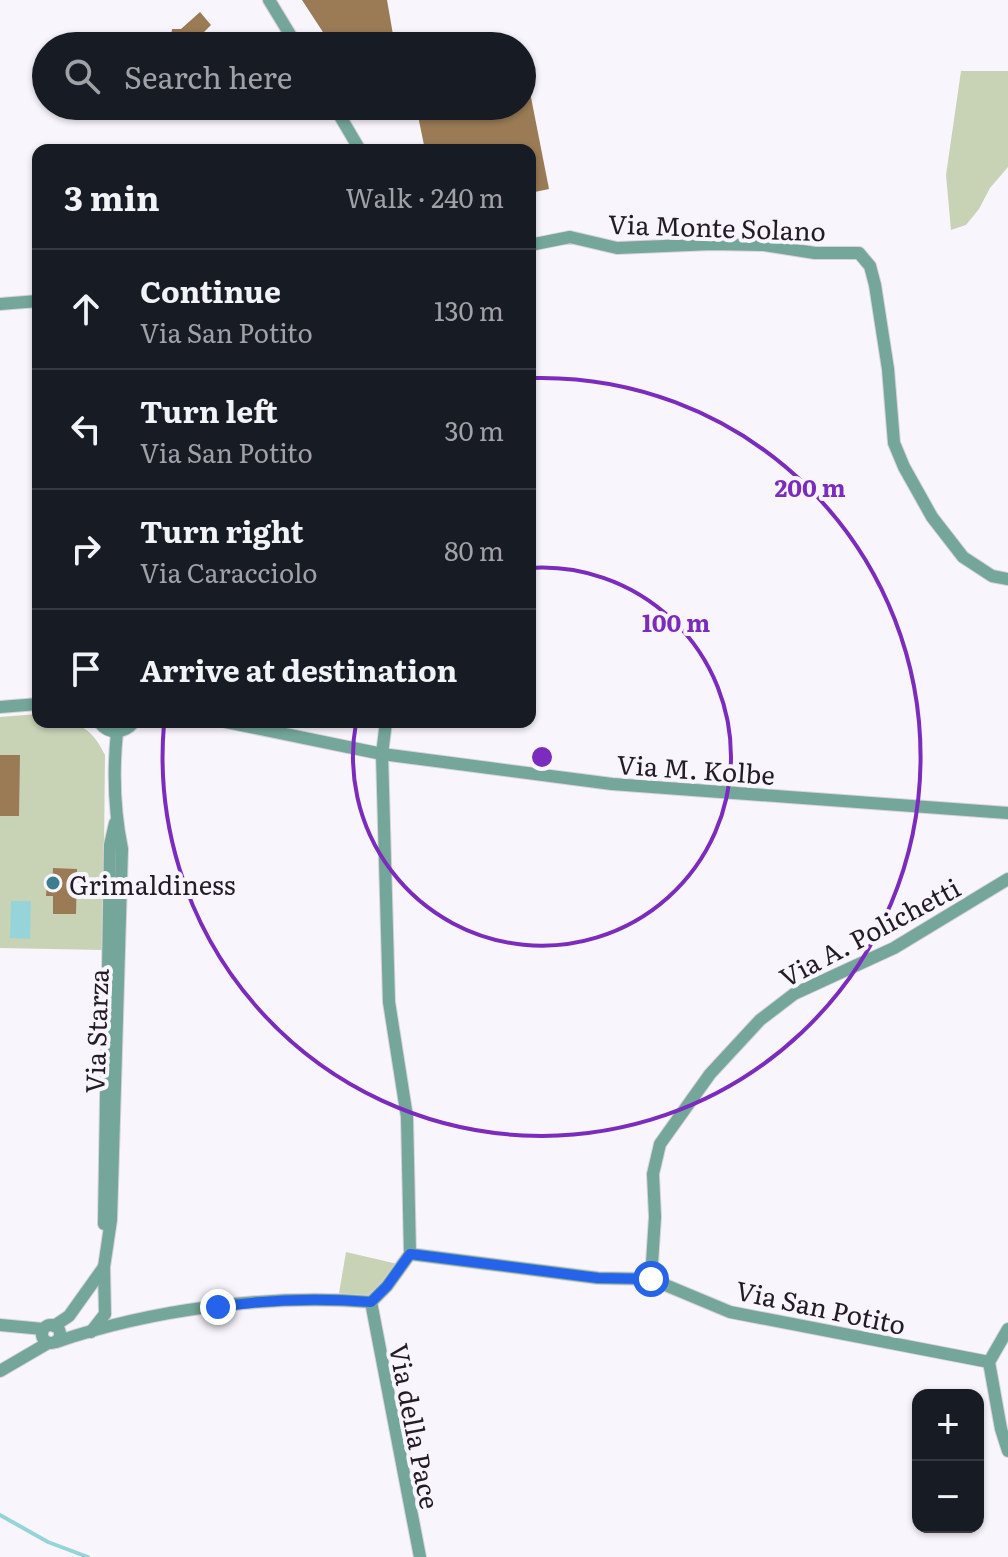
<!DOCTYPE html>
<html lang="en">
<head>
<meta charset="utf-8">
<style>
	body { margin:0; font-family:Literata,serif; background:#20242c; color:#f1f3f6 }
	.controls { position:absolute; right:24px; bottom:24px; display:grid; overflow:hidden; border-radius:16px; box-shadow:0 2px 6px #0004 }
	.controls button { width:72px; height:72px; display:grid; place-items:center; padding:0; border:0; border-bottom:2px solid #363941; background:#171b24; color:#f1f3f6; font:40px sans-serif }
	.stop { position:absolute; width:24px; height:24px; margin:-18px; border:6px solid #2563eb; border-radius:50%; background:#fff }
	.stop.end { background:#2563eb; border-color:#fff; box-shadow:0 2px 8px #0008 }
	.list { margin:0; padding:0; list-style:none }
	h2 { display:flex; justify-content:space-between; align-items:center; height:104px; margin:0; padding:0 32px; font-size:34px }
	h2 small { font-size:26px; font-weight:400; color:#9ea1a6 }
	.list li { display:grid; grid-template-columns:52px 1fr auto; gap:24px; align-items:center; box-sizing:border-box; height:120px; padding:0 32px; border-top:2px solid #363941 }
	.list b { display:block; font-size:30px; white-space:nowrap }
	.list p { margin:0; font-size:26px; white-space:nowrap; color:#9ea1a6 }
	.list em { font-size:26px; font-style:normal; color:#9ea1a6 }
	.icon { flex:none; width:44px; height:44px; fill:none; stroke:currentColor; stroke-width:2; stroke-linecap:round; stroke-linejoin:round }
	.map { position:relative; flex:none; width:1008px; height:1557px; overflow:hidden }
	.search { position:absolute; background:#171b24; box-shadow:0 2px 6px #0004; left:32px; top:32px; width:504px; height:88px; display:flex; align-items:center; gap:20px; box-sizing:border-box; padding:0 28px; border-radius:44px; color:#9ea1a6; font-size:30px }
	.panel { position:absolute; background:#171b24; box-shadow:0 2px 6px #0004; left:32px; top:144px; width:504px; height:584px; border-radius:16px }
	.map>svg:first-child { display:block }
	.green { fill:#c8d3b6 }
	.water { fill:#95d5da }
	.lines { fill:none; stroke-linecap:round; stroke-linejoin:round }
	.stream { stroke:#95d5da; stroke-width:4 }
	.building { fill:#9a7b55 }
	.minor-casing { stroke:#d7d2da; stroke-width:14 }
	.minor { stroke:#74a69a; stroke-width:12 }
	.route { stroke:#2563eb; stroke-width:10 }
	.ring { fill:none; stroke:#7b2cbf; stroke-width:4 }
	.poi-dot { fill:#3d7d91; stroke:#f9f5fc; stroke-width:3 }
	.labels { text-anchor:middle; dominant-baseline:central; stroke-width:8; stroke-linejoin:round; paint-order:stroke }
	.street-label { font-size:26px; fill:#231c28; stroke:#f9f5fc }
	.poi-label { font-size:26px; fill:#231c28; stroke:#f9f5fc; text-anchor:start }
	.centre { fill:#7b2cbf; stroke:#f9f5fc; stroke-width:4 }
	.ring-label { font-size:24px; text-anchor:middle; font-weight:bold; fill:#7b2cbf; stroke:#f9f5fc; stroke-width:8; stroke-linejoin:round; paint-order:stroke }
</style>
</head>
<body>
<div class="map">
<svg width="1008" height="1557" viewBox="0 0 1008 1557">
	<rect width="100%" height="100%" fill="#f9f5fc"/>
	<g class="green">
		<path d="M961 71H1008V167L990 188 979 209 966 225 951 230 946 175Z"/>
		<path d="M38 714V722C72 722 88 720 105 755L103 950 0 948V717Z"/>
		<path d="M346 1252 402 1265 371 1302 338 1299Z"/>
	</g>
	<path class="water" d="M11 901H31L30 939 10 938Z"/>
	<g class="lines">
		<path class="stream" d="M0 1515 48 1542 88 1557"/>
	</g>
	<g class="building">
		<path d="M302 0H387L395 46H332Z"/>
		<path d="M200 12 211 25 204 32 209 38 199 46H170L172 29H181Z"/>
		<path d="M522 77H527L549 189 530 193V150H425L416 106H522Z"/>
		<path d="M0 755H20L19 816H0Z"/>
		<path d="M53 868 77 869 76 914H53V896H46L47 884 52 885Z"/>
	</g>
	<g class="lines">
		<defs>
			<g id="minor">
				<path d="M269 0 297 46"/>
				<path d="M334 106 360 150"/>
				<path d="M530 245 570 237 617 248 712 244 764 245 815 253H859L870 266 875 285 888 369 894 443 904 467 932 517 963 557 992 576 1008 579"/>
				<path d="M0 304 38 301"/>
				<path d="M0 707 38 704"/>
				<path d="M99 722C109 735 124 734 134 722"/>
				<path d="M226 722 382 754 612 784 1008 813"/>
				<path d="M104 1224 110 845 115 823"/>
				<path d="M410 1254 598 1278 651 1279 730 1312 989 1362"/>
				<path d="M651 1279 655 1217 653 1174 660 1144 710 1074 760 1020 794 994 894 948 1008 879"/>
				<path d="M371 1302 387 1286 410 1254 407 1117 389 1002 382 754 386 722"/>
				<path d="M371 1302 420 1557"/>
				<circle cx="51" cy="1334" r="9"/>
				<path d="M0 1325 43 1329"/>
				<path d="M54 1326 69 1316 104 1267"/>
				<path d="M1008 1329 989 1362 1001 1429 1008 1451"/>
				<path d="M91 1332 105 1314 104 1267 111 1220 122 849C114 810 113 771 117 732"/>
				<path d="M56 1342C153 1309 269 1294 371 1302"/>
				<path d="M0 1371 48 1343"/>
			</g>
		</defs>
		<use href="#minor" class="minor-casing"/>
		<use href="#minor" class="minor"/>
	</g>
	<g class="lines">
		<path class="route" d="M218 1307C270 1299 318 1298 371 1302L387 1286 410 1254 598 1278 651 1279"/>
	</g>
	<g class="ring">
		<path d="M530 568A189 189 0 1 1 356 723"/>
		<path d="M532 378A379 379 0 1 1 164 724"/>
	</g>
	<circle class="poi-dot" cx="53" cy="883" r="8"/>
	<g class="labels">
		<g class="street-label">
			<text transform="translate(717 226) rotate(2)">Via Monte Solano</text>
			<text transform="translate(696 768) rotate(4)">Via M. Kolbe</text>
			<text transform="translate(869 931) rotate(-28)">Via A. Polichetti</text>
			<text transform="translate(95 1031) rotate(-88)">Via Starza</text>
			<text transform="translate(821 1306) rotate(12)">Via San Potito</text>
			<text transform="translate(416 1426) rotate(79)">Via della Pace</text>
		</g>
		<g class="poi-label">
			<text x="69" y="883">Grimaldiness</text>
		</g>
	</g>
	<circle cx="542" cy="757" r="12" class="centre"/>
	<g class="ring-label">
		<text x="810" y="497">200 m</text>
		<text x="676" y="632">100 m</text>
	</g>
</svg>
<div class="controls">
<button>+</button>
<button>−</button>
</div>
<div class="stop" style="left:651px;top:1279px"></div>
<div class="stop end" style="left:218px;top:1307px"></div>
<div class="search"><svg class="icon" aria-label="search" viewBox="0 0 24 24"><circle cx="10" cy="10" r="6"/><path d="M15 15l6 6"/></svg>Search here</div>
<section class="panel">
<h2>3 min<small>Walk · 240 m</small></h2>
<ul class="list">
<li><svg class="icon" aria-label="ahead" viewBox="0 0 24 24"><path d="M12 20V5M6 11l6-6 6 6"/></svg><div><b>Continue</b><p>Via San Potito</p></div><em>130 m</em></li>
<li><svg class="icon" aria-label="left" viewBox="0 0 24 24"><path d="M17 20v-9H6M10 6l-5 5 5 5"/></svg><div><b>Turn left</b><p>Via San Potito</p></div><em>30 m</em></li>
<li><svg class="icon" aria-label="right" viewBox="0 0 24 24"><path d="M7 20v-9h11M14 6l5 5-5 5"/></svg><div><b>Turn right</b><p>Via Caracciolo</p></div><em>80 m</em></li>
<li><svg class="icon" aria-label="arrive" viewBox="0 0 24 24"><path d="M6 21V4h12l-3 4 3 4H6"/></svg><div><b>Arrive at destination</b></div></li>
</ul>
</section>
</div>
</body>
</html>
